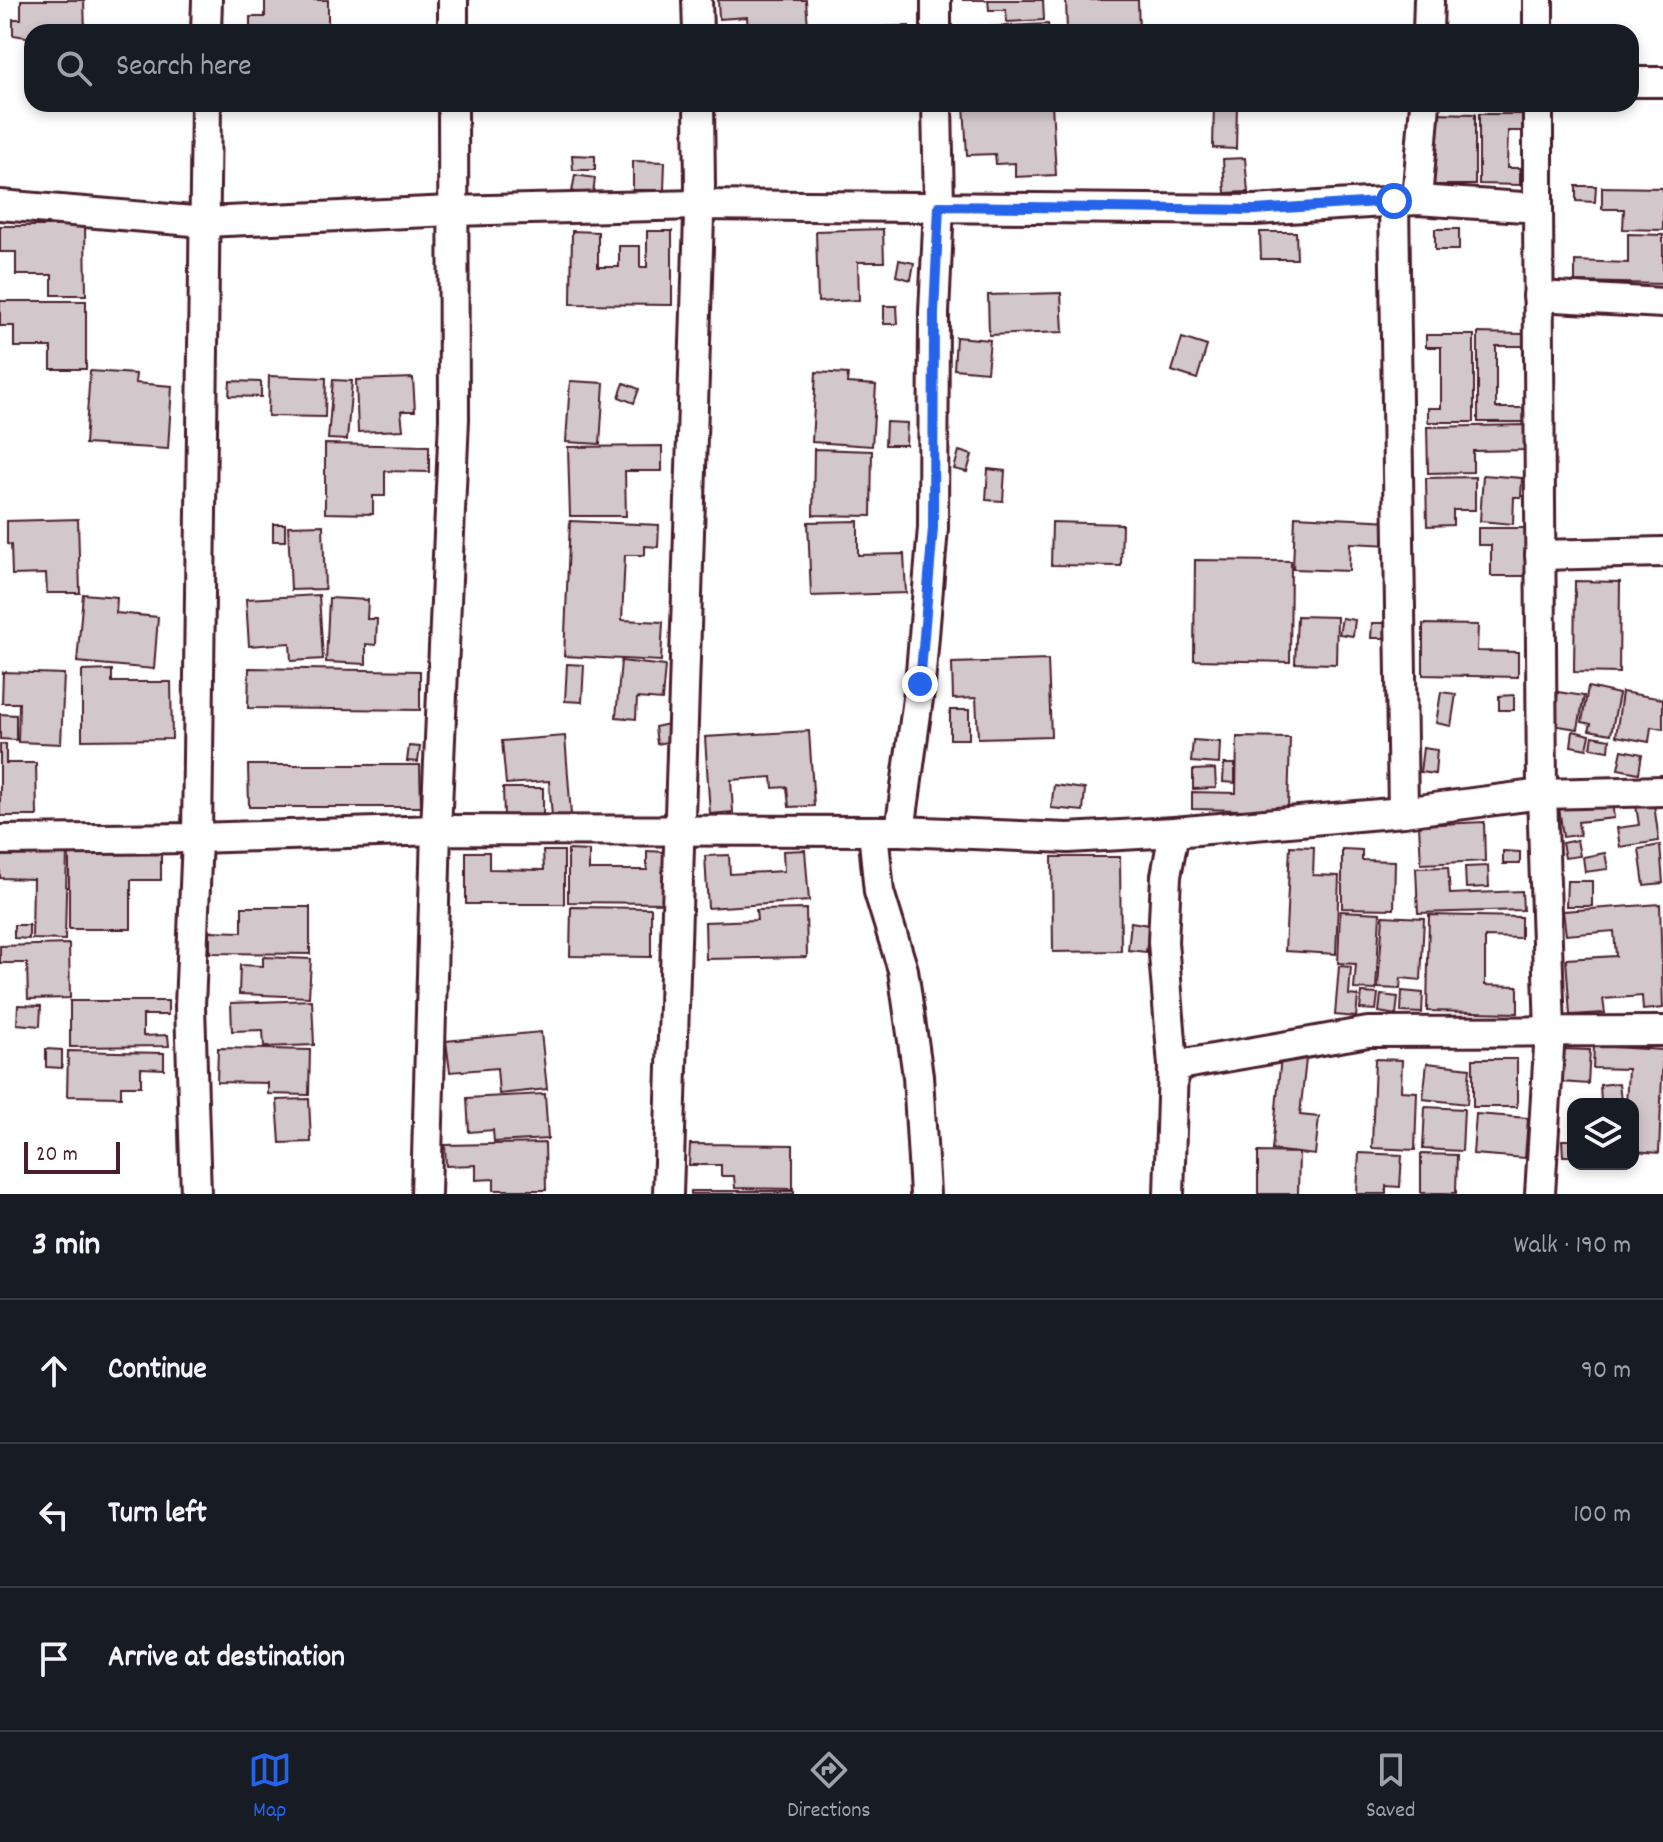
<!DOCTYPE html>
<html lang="en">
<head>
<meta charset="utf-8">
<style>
	body { margin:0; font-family:Dekko,sans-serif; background:#20242c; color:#f1f3f6 }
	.controls { position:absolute; right:24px; bottom:24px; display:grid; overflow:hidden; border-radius:16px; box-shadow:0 4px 12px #0003 }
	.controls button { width:72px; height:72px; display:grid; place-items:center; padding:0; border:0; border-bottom:2px solid #363941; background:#171b24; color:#f1f3f6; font:40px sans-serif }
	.scale { position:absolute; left:24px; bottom:20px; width:96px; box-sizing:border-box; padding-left:8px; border:4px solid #4a1f2b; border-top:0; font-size:22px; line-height:28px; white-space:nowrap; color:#4a1f2b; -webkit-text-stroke:6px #fff; paint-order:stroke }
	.stop { position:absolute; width:24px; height:24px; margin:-18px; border:6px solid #2563eb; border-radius:50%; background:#fff }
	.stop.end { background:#2563eb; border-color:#fff; box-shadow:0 2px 8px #0008 }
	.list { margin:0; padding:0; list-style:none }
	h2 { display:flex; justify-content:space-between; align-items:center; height:104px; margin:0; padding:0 32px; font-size:34px }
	h2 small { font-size:26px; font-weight:400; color:#9ea1a6 }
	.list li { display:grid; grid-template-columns:52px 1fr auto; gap:24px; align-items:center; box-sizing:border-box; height:144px; padding:0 32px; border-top:2px solid #363941 }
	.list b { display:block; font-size:30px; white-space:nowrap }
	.list em { font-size:26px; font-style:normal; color:#9ea1a6 }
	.icon { flex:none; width:44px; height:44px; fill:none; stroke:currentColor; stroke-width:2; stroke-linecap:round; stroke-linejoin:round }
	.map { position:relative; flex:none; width:1663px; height:1194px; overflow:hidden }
	.search { position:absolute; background:#171b24; box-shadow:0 4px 12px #0003; left:24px; right:24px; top:24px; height:88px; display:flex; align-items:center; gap:20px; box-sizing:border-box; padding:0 28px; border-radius:24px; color:#9ea1a6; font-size:30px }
	.sheet { height:536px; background:#171b24 }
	nav { display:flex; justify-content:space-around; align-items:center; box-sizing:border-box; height:112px; border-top:2px solid #363941; background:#171b24; font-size:22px; color:#9ea1a6 }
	nav a { display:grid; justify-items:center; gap:4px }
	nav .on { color:#2563eb }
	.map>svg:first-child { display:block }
	.building { fill:#d2c7cb; stroke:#4a1f2b; stroke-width:2 }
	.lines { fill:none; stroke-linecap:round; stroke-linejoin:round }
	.street-casing { stroke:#4a1f2b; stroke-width:34 }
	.street { stroke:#fff; stroke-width:28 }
	.route { stroke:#2563eb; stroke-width:10 }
</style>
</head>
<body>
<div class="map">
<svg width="1663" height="1194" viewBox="0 0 1663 1194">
	<rect width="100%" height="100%" fill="#fff"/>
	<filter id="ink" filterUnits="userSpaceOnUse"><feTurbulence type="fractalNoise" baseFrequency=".0125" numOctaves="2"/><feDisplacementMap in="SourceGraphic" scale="16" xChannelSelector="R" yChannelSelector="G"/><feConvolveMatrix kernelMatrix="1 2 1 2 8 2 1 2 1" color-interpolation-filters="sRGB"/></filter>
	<g filter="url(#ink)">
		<g class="building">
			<path d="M21 0H84L85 32H32V38L13 35V19H21Z"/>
			<path d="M265 0H328V31H250V17H265Z"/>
			<path d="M718 0H806L808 27 748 31 747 17 719 19Z"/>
			<path d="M962 0H1043L1044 20 1007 22 1006 10H989L988 0Z"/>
			<path d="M1066 0H1138L1139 32H1067Z"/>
			<path d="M1048 24 1049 32H968V28Z"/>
			<path d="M909 26V32H817V29Z"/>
			<path d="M820 104H869V108L820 110Z"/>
			<path d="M1052 104 1056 175 1015 177V163L996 164 995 154 967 155 964 105Z"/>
			<path d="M1214 104 1237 105 1236 149 1213 148Z"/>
			<path d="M1433 113 1475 114V185H1433Z"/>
			<path d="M1479 114H1522V131H1508L1507 168H1520V185L1479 184Z"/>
			<path d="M572 155 595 156V170H573Z"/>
			<path d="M1245 158 1248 192 1225 193 1223 159Z"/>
			<path d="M633 161 665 162 664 190H633Z"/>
			<path d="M575 175 595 178 593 195 572 192Z"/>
			<path d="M1576 186H1596L1595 202 1576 201Z"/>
			<path d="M1602 187 1663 188V230L1623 229 1624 209H1602Z"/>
			<path d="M0 226H85L86 295H52V275H16V252H0Z"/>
			<path d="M883 229 884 262H858L859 300 818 302 816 231Z"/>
			<rect x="1435" y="229" width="24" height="21"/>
			<path d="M572 231 598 232V267H619V246H640V267H647V231H672V305L571 304Z"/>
			<path d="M1260 232H1296L1297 259H1261Z"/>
			<path d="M1628 234 1663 235V284L1575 282V261L1628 263Z"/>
			<path d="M899 260 914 263 911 280 896 276Z"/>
			<path d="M1061 293 1063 332 989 335 988 295Z"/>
			<path d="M0 301H86V369H51V347H14V326H0Z"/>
			<path d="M884 306H897L898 324H884Z"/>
			<path d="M1478 333 1523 334V346H1496V408H1523L1524 422H1478Z"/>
			<path d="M1426 335H1474V422H1428V408H1441V347H1426Z"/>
			<path d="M956 337 990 340 987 372 954 369Z"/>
			<path d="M1182 338 1207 346 1197 379 1172 371Z"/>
			<path d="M90 371 136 374 135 383 172 386 168 449 85 444Z"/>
			<path d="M816 372 848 374 847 383 876 385 872 446 812 442Z"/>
			<path d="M269 376 326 378 325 417 268 416Z"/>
			<path d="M413 378 415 411H401L403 430 358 432 356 380Z"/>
			<path d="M333 380 352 381 347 440 328 439Z"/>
			<path d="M230 381 261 382V397L229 396Z"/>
			<path d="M570 381 604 383 600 444 566 442Z"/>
			<path d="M624 383 639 389 634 403 619 397Z"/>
			<path d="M886 422 907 423 906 445H885Z"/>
			<path d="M1524 425 1525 450 1473 451V472L1428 473 1427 427Z"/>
			<path d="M325 444 429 446V472L385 471V496H373V514L325 513Z"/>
			<path d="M662 446V471H625L626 516H570L568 447Z"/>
			<path d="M814 449 872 451 871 516 813 515Z"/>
			<path d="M959 451 972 455 967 472 954 469Z"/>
			<path d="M988 469 1005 471 1003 501 986 500Z"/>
			<path d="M1483 475 1522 478 1521 497H1514L1513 524 1480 521Z"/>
			<path d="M1475 477V510H1453V525L1427 526 1426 478Z"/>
			<path d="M1295 516 1392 521 1391 545 1350 543 1349 571 1293 569Z"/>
			<path d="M78 519 80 593H47L46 574 12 575 11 545 7 544V521Z"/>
			<path d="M570 521 659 525 658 547 645 546V555H625L622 620 663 622 661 661 564 656Z"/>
			<path d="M858 521V555L904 554 906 593 811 596 808 522Z"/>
			<path d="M1052 522 1122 524 1121 566 1051 565Z"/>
			<rect x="273" y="524" width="12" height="17"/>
			<path d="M323 525 325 589 291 590 288 526Z"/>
			<path d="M1478 528H1526V576H1491V545H1478Z"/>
			<path d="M1195 560 1291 561 1290 662 1194 660Z"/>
			<path d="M1575 581 1620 582 1619 673 1574 672Z"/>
			<path d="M83 594 117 597 116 613 158 617 154 669 77 662Z"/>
			<path d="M319 595 323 659 291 661 290 643 249 646 246 599Z"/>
			<path d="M329 598 368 600 367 619H377L376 645 366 644V664L326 662Z"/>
			<path d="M1297 616 1337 617 1336 664 1295 663Z"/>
			<path d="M1342 618 1355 620 1353 636 1339 634Z"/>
			<path d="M1372 623H1387V638H1371Z"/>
			<path d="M1423 624 1478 625 1477 651 1518 652V677L1423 675Z"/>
			<path d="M1048 660 1051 736 978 738 976 698 953 699 952 663Z"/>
			<path d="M621 661 665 666 662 700 637 698 636 719 616 717Z"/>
			<path d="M567 664 584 665 582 702 565 701Z"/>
			<path d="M249 668 420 671V710L248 708Z"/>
			<path d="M112 670V682H171L172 739 82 740V671Z"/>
			<path d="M3 672 64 674 61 744 18 742 19 703H2Z"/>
			<path d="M1588 687 1619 694 1611 734 1589 730 1591 724 1582 722Z"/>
			<path d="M1441 692 1456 694 1451 726 1436 723Z"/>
			<path d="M1558 692 1584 696 1578 729 1552 725Z"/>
			<path d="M1622 692 1663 699V729L1651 727 1649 742 1616 736Z"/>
			<path d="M1514 695V710H1499V696Z"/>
			<rect x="950" y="710" width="19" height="29"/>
			<path d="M0 714 16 715V740L0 739Z"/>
			<path d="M669 724 672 741 657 744 655 727Z"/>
			<path d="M809 731 814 806 789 807 787 787 773 788 772 777 731 780 733 812 710 814 705 737Z"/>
			<path d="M1573 731 1590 735 1587 749 1571 746Z"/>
			<path d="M565 736 571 815 552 816 549 781 506 784 502 741Z"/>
			<path d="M1593 736 1610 739 1609 751 1591 748Z"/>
			<path d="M1237 737 1290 738 1288 811 1192 809V792L1236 793Z"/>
			<path d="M1193 740 1220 742 1219 764 1191 762Z"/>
			<path d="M0 744H6V763H36L37 816H0Z"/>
			<path d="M409 746 420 747 418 762 407 761Z"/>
			<path d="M1423 748 1437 750 1435 774 1420 772Z"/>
			<path d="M1622 750 1642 754 1639 773 1618 769Z"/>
			<path d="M1224 764H1235V783L1223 782Z"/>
			<path d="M248 765H420L421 807H249Z"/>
			<path d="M1215 769 1216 788 1193 789V770Z"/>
			<path d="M1054 785 1085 789 1083 811 1051 808Z"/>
			<path d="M503 788H543V816H504Z"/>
			<path d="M1653 797 1659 841 1620 847 1617 828 1639 825 1635 799Z"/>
			<path d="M1612 802 1614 818 1578 822 1580 835 1563 837 1559 807Z"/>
			<path d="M1484 822 1485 861 1421 864 1419 825Z"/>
			<path d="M1577 840 1580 856 1565 858 1562 843Z"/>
			<path d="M1660 845 1663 883 1644 885 1639 849Z"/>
			<path d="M0 846 67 848 65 940 32 939 33 879 0 878Z"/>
			<path d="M1290 846 1314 847 1313 875 1339 876 1336 954 1285 951Z"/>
			<path d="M69 847H161V880H131V929H69Z"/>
			<path d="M1342 849 1362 850V860L1395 861 1394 909 1342 908Z"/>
			<path d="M568 850 589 851V870H647V851L667 852V903L568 902Z"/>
			<path d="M805 850 809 901 708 908 705 856 729 855 730 874 784 871 783 851Z"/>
			<path d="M543 851H564V904H466V852H489V869L544 870Z"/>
			<path d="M1503 851 1520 852V864H1503Z"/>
			<path d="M1605 853 1608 869 1585 872 1583 857Z"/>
			<path d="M1052 857H1120L1121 951 1053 952Z"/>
			<path d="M1488 866 1489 887 1466 888 1465 867Z"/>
			<path d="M1448 867 1450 894 1522 891 1523 910 1418 913 1416 868Z"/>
			<path d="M1567 881H1592V906H1566Z"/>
			<path d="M1660 904 1663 1008 1643 1010 1642 996 1603 999 1605 1013 1570 1015 1566 959 1616 956 1614 931 1566 935 1563 911Z"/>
			<path d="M242 907H310V954L210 953V931L242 932Z"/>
			<path d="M571 907 651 908V957L570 956Z"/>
			<path d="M806 909 807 957 706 959 705 922 757 920 756 910Z"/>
			<path d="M1340 911 1380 913 1376 990 1354 989 1356 964 1338 963Z"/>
			<path d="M1429 915 1521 917V938L1485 937V985L1518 986V1013L1427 1011Z"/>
			<path d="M1383 916 1424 918 1421 980 1401 978 1400 989 1378 988Z"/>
			<path d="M1131 922 1149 925 1146 952 1128 950Z"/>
			<path d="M14 925H29V939L14 938Z"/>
			<path d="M69 944 70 998 28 999 27 963H0V946Z"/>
			<path d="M263 957 311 959 309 997 239 994 240 965 263 966Z"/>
			<path d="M1339 966 1351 967 1349 995 1358 996 1356 1017 1335 1015Z"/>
			<path d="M1402 991 1423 993 1422 1013 1401 1012Z"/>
			<path d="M1362 993 1378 994 1376 1010 1360 1009Z"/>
			<path d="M1381 995 1398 997 1396 1015 1379 1012Z"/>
			<path d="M312 1000 314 1045 264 1047 263 1030 232 1031 231 1003Z"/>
			<path d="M70 1001H168V1015H143V1036L168 1035 169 1046 70 1047Z"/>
			<path d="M18 1005 41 1006 40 1026 17 1024Z"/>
			<path d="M541 1032 547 1089 499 1094 497 1068 450 1072 446 1041Z"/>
			<path d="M1594 1046 1663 1050 1659 1153 1633 1151V1104H1626L1628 1069 1593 1068Z"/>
			<path d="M218 1048 310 1050 309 1095 268 1094V1083L217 1082Z"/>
			<path d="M46 1049 62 1050V1068L46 1067Z"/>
			<path d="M1562 1049 1590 1050 1588 1084 1561 1082Z"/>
			<path d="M68 1051 164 1053V1069L141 1068V1086H121V1097L67 1096Z"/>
			<path d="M1281 1056 1306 1059 1300 1115 1319 1117 1315 1155 1272 1150Z"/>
			<path d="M1375 1059 1402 1060 1401 1091 1417 1092 1415 1150 1372 1148Z"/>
			<rect x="1473" y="1059" width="44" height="48"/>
			<path d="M1427 1063 1470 1068 1467 1104 1423 1099Z"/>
			<path d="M1619 1083 1621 1100 1601 1102 1600 1085Z"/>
			<path d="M545 1094 548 1139 494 1142 493 1130 469 1132 467 1098Z"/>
			<path d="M309 1099 311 1142 280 1143 277 1100Z"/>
			<path d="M1425 1107 1464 1109 1462 1151 1423 1149Z"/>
			<path d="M1476 1114 1528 1118 1525 1158 1473 1154Z"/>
			<path d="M1562 1140H1573V1156H1563Z"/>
			<path d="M545 1143 546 1190H494V1179L476 1180V1165L446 1166 445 1145Z"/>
			<path d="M690 1144 793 1145V1189L735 1188 734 1176H721V1165H689Z"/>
			<path d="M1258 1152 1299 1153 1298 1194H1258Z"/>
			<path d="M1359 1153 1402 1155 1400 1187 1386 1186V1194H1357Z"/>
			<path d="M1421 1154 1457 1155 1456 1193H1421Z"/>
			<rect x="691" y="1191" width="103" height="3"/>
		</g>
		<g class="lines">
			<defs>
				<g id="street">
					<path d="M697 0 698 32"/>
					<path d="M936 0V32"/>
					<path d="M206 32 207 0"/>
					<path d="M453 32V0"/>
					<path d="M1428 32 1429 0"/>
					<path d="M1538 32V0"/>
					<path d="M1631 82H1663"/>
					<path d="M1538 104V208"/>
					<path d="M1417 200 1425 104"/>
					<path d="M1394 201 1403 812"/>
					<path d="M0 205 205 222 452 211 698 205 1255 210 1417 200 1538 208 1542 794 1550 1031 1540 1194"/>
					<path d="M1538 296 1663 303"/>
					<path d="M1540 555 1663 552"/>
					<path d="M873 831 879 892 903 970 918 1076 925 1194"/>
					<path d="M900 831 920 684 933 528 934 313 939 206 937 104"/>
					<path d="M0 840 197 838 436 830 900 831 1068 838 1174 832 1403 812 1542 794 1663 791"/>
					<path d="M1173 1066 1368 1032 1663 1031"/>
					<path d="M196 1194 190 1006 197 838 206 104"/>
					<path d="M426 1194 436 830 454 419 453 104"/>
					<path d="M668 1194 700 185 699 104"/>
					<path d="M1169 1194 1173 1066 1163 942 1166 876 1174 832"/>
				</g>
			</defs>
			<use href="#street" class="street-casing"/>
			<use href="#street" class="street"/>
		</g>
	</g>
	<g class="lines" filter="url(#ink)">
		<path class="route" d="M920 684 933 528 934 313 939 206 1255 210 1394 201"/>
	</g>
</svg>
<div class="controls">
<button><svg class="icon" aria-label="layers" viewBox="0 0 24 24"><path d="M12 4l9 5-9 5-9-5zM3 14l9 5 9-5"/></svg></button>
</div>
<div class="scale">20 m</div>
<div class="stop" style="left:1394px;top:201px"></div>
<div class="stop end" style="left:920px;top:684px"></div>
<div class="search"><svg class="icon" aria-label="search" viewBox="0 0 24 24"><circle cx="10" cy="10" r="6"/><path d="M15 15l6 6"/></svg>Search here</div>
</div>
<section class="sheet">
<h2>3 min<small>Walk · 190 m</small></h2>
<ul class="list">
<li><svg class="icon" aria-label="ahead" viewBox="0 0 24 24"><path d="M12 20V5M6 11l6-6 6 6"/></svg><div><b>Continue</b></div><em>90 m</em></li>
<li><svg class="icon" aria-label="left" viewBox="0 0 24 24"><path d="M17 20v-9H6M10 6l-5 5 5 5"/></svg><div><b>Turn left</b></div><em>100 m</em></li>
<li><svg class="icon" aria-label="arrive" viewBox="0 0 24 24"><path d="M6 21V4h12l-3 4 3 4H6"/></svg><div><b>Arrive at destination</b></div></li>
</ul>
</section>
<nav>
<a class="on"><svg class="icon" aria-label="map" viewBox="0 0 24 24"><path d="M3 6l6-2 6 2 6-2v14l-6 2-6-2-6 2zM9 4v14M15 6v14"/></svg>Map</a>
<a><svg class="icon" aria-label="directions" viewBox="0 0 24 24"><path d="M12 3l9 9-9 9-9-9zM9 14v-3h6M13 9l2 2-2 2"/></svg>Directions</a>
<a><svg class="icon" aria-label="saved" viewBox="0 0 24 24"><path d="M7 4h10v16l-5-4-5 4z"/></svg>Saved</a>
</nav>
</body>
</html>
